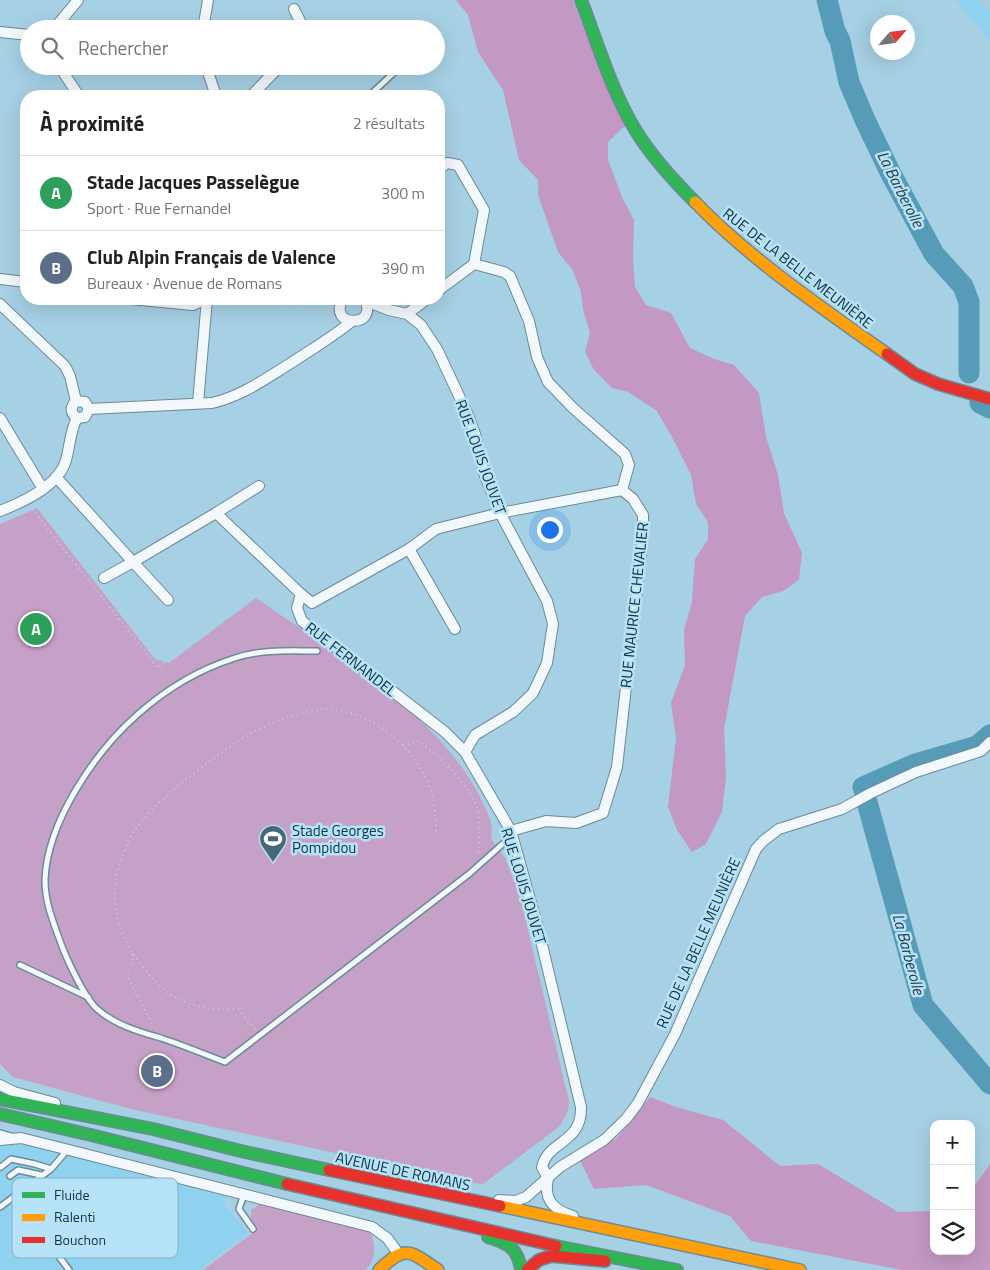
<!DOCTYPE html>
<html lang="fr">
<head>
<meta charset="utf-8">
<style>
	body { margin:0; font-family:"Titillium Web",sans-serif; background:#f2f2f2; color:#202124 }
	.controls { position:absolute; right:15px; bottom:15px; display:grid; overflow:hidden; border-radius:10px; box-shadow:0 5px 20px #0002 }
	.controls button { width:45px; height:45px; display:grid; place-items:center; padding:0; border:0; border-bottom:1px solid #e0e0e0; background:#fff; color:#202124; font:25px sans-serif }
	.compass { position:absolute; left:870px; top:15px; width:45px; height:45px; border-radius:50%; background:#fff; box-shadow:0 5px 20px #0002; rotate:62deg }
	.you { position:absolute; left:549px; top:529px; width:18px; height:18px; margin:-12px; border:4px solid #fff; border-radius:50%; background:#1a73e8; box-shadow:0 0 0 8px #1a73e833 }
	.badge { display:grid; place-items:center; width:32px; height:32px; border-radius:50%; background:#d93025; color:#fff; font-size:16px; font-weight:700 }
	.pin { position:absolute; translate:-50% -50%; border:2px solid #fff; box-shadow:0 1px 5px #0006 }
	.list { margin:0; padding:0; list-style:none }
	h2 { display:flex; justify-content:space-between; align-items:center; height:65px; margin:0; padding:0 20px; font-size:21px }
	h2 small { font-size:16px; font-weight:400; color:#757577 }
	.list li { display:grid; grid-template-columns:32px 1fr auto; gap:15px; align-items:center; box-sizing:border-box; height:75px; padding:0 20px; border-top:1px solid #e0e0e0 }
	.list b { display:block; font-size:19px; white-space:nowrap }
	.list p { margin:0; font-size:16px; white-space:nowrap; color:#757577 }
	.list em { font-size:16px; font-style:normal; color:#757577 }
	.icon { flex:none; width:28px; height:28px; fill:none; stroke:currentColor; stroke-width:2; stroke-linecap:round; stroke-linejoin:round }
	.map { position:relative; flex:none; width:990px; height:1270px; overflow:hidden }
	.search { position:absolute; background:#fff; box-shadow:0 5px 20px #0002; left:20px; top:20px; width:425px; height:55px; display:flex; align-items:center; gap:12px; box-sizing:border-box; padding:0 18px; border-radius:28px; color:#757577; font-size:19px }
	.panel { position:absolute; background:#fff; box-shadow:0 5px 20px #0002; left:20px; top:90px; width:425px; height:215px; border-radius:20px }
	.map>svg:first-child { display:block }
	.built { fill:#8fd2f0 }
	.green { fill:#c6a1c7 }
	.forest { fill:#c398c2 }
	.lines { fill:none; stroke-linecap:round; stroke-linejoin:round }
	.river { stroke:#569bb8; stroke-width:21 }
	.lane-casing { stroke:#6c8a98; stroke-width:8 }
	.street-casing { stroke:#6c8a98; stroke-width:12 }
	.fast-casing { stroke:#6c8a98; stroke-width:14 }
	.slow-casing { stroke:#6c8a98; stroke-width:14 }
	.jam-casing { stroke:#6c8a98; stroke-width:14 }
	.path { stroke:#c3d0d6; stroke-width:2; stroke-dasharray:1 4; stroke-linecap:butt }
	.lane { stroke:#f2f8fb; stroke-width:5 }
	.street { stroke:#f2f8fb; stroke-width:10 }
	.fast { stroke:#30b455; stroke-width:11 }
	.slow { stroke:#ff9f0a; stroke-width:11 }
	.jam { stroke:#e5322d; stroke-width:11 }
	.rail { stroke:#bbc8cd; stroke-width:4; stroke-dasharray:10 5; stroke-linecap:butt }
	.labels { text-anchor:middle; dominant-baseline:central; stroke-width:5; stroke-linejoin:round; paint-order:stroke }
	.street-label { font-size:15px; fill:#11323f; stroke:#b7e3f8 }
	.poi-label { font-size:15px; fill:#11323f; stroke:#b7e3f8; text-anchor:start }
	.water-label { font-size:16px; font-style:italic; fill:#233d48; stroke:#b7e3f8 }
	.key { fill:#b7e3f8; stroke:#85aec0; stroke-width:1 }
	.key-label { font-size:14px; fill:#11323f }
</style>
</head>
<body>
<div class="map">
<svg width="990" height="1270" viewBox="0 0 990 1270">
	<rect width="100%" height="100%" fill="#a6d0e4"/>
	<g class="built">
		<path d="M956 0H990V41Z"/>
		<path d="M0 1136 229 1189 224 1204 248 1233 199 1270H0Z"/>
	</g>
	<g class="green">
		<path d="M37 508 155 659 169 663 256 598C332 651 440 715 481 799 488 813 494 824 491 839L505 858 518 889 569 1101 568 1111 560 1126 483 1184H479L135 1110 13 1077 0 1064V524Z"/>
		<path d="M265 1201 369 1228C375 1243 378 1257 366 1270H203L258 1229 251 1220V1210Z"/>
	</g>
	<g class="forest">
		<path d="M456 0H573L609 92 627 126 622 128 608 142V160L622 197 634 220 633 261 635 287 646 305 671 313 690 348 714 359 734 365 759 393 766 437 778 475 784 513 802 553 799 580 783 591 762 597 745 616 724 729 726 777 722 812 706 844 692 852 677 830 668 807 676 738 671 703 685 665 684 630 692 602 695 559 708 539V522L696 504 691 475 671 435 656 410 628 392 612 388 594 370 585 352 590 333 583 309 581 292 572 269 558 252 538 195V180L519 160 503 90 478 52 468 15Z"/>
		<path d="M650 1097 676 1107 723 1120 780 1166 818 1164 898 1212 934 1211V1251H971V1191L990 1164V1270H902L751 1241 730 1216 646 1185 594 1189 579 1158 616 1139Z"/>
	</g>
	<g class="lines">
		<g class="river">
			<path d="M827 0 835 31 840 41 849 82 865 120 890 172 934 254 963 286 969 302V373"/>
			<path d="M980 403 990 408"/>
			<path d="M864 790 863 787 915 764 977 746 990 735"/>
			<path d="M867 802 923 1005 990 1084"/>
		</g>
		<defs>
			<g id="lane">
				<path d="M369 96 401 66"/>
				<path d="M317 651C290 651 262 649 235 658 200 669 165 690 137 715 95 752 47 822 45 880 45 901 52 919 59 938 65 956 83 995 96 1008 113 1024 139 1032 161 1038 182 1045 204 1054 225 1062L469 874 506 841 513 838"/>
				<path d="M20 965 88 997"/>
				<path d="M0 1133 11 1136"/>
				<path d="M1 1167 11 1159 35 1164 51 1169"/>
				<path d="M10 1176 18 1170 41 1175"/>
				<path d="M244 1194 239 1209 253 1229"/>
				<path d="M15 1195 25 1211 69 1270"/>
				<path d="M0 1207 51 1169 64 1154 65 1149"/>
			</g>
			<g id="street">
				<path d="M294 9 304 29"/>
				<path d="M54 29 78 0"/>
				<path d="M203 29 208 0"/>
				<path d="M0 32 29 35"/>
				<path d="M59 66 79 96"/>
				<path d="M206 66 216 96"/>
				<path d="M251 96 280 66"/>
				<path d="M439 169 447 163 458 165 484 210 474 264"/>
				<path d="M474 264 504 272 510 276 529 321 537 357 548 382 573 408 625 454 629 465 622 490 633 499 643 515V537L617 767 603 813 576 823 546 821 511 831"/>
				<path d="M0 279 26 282"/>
				<path d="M439 290 474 264"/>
				<path d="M130 299 193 305 206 299"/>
				<path d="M343 299C326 328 381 328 364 299"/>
				<path d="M366 301 389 310 407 314 421 325 437 349 468 415 475 434 484 473 500 513 547 601 553 624 547 663 533 693 513 712 475 735 465 752 511 831 537 924 581 1107C582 1144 548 1140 542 1167L548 1178"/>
				<path d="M0 304 65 366 70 376 76 401"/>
				<path d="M407 314 427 299"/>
				<path d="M76 401 85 402 89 409 85 417 77 418"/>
				<path d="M76 401C70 407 70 413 77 418"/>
				<path d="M198 403 207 299"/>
				<path d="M89 409 212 403C242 396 265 379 291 363 312 349 333 337 352 321"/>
				<path d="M0 418 43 489"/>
				<path d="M56 477 133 562 216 513 301 594 297 608 302 621 445 732 465 752"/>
				<path d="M0 511C23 502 59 486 66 460 70 446 70 431 77 418"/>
				<path d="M216 513 259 486"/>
				<path d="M409 549 455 629"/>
				<path d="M104 578 133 562 168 600"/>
				<path d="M301 594 312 603 409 549 436 529 500 513 622 490"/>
				<path d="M0 1085 14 1092 55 1103"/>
				<path d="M0 1140 21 1138 65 1149 372 1227 387 1238 398 1253"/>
				<path d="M548 1178C543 1199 553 1210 573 1216"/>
				<path d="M499 1200 516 1201 526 1197 560 1167 604 1140 626 1119 638 1103 675 1034 756 849 763 841 779 829 842 809 871 793 916 772 981 751 990 742"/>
			</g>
			<g id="fast">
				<path d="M581 0C598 44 611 90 636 131 652 157 673 180 695 202"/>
				<path d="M0 1099 153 1129 245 1152 329 1170"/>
				<path d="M0 1114 91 1135 287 1184"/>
				<path d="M488 1237C508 1243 518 1248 521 1270"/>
				<path d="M556 1246 677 1270"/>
			</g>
			<g id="slow">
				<path d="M695 202C750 259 822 308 887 354"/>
				<path d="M500 1206 800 1270"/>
				<path d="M379 1270C406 1244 410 1251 438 1270"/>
			</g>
			<g id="jam">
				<path d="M887 354 915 374 938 384 990 399"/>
				<path d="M329 1170 500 1206"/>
				<path d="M287 1184 556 1246"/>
				<path d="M527 1270 539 1260 551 1256 605 1261"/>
			</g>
		</defs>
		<use href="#lane" class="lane-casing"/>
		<use href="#street" class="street-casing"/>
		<use href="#fast" class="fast-casing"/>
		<use href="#slow" class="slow-casing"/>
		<use href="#jam" class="jam-casing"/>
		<g class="path">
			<path d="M947 0 990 52"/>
			<path d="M217 300 329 312"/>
			<path d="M258 304 264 299"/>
			<path d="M32 509 158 668 254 593 289 601"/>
			<path d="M403 745 418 741C438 756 465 779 475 803 479 813 480 826 479 837 479 844 479 850 476 856"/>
			<path d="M972 764 984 796 990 874"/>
			<path d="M133 954 128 978 154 1027"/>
			<path d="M255 1029 238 1009C195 1012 167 1000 141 965 115 930 106 893 124 852 126 846 128 840 131 835 153 804 184 780 214 758 243 737 269 720 304 713 310 712 317 709 323 709 372 708 421 751 433 798 435 810 436 823 436 835"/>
		</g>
		<use href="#lane" class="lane"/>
		<use href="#street" class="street"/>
		<use href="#fast" class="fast"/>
		<use href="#slow" class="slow"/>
		<use href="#jam" class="jam"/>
		<path class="rail" d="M983 0 990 9"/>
	</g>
	<defs>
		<symbol id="stadium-pin" viewBox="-11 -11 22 30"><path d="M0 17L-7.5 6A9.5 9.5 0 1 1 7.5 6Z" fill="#456979" stroke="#b7e3f8"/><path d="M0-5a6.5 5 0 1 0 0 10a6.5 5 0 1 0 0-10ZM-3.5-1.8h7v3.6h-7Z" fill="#fff"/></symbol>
	</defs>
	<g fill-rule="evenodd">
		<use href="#stadium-pin" x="257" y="823" width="32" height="43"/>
	</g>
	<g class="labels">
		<g class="street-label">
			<text transform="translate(798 268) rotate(38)">RUE DE LA BELLE MEUNIÈRE</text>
			<text transform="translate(481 457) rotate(70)">RUE LOUIS JOUVET</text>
			<text transform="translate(634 605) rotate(-84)">RUE MAURICE CHEVALIER</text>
			<text transform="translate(351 659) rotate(38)">RUE FERNANDEL</text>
			<text transform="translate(524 886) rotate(73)">RUE LOUIS JOUVET</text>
			<text transform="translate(698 943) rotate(-66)">RUE DE LA BELLE MEUNIÈRE</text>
			<text transform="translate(403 1171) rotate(12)">AVENUE DE ROMANS</text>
		</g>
		<g class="poi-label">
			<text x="292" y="830">Stade Georges<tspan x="292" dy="17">Pompidou</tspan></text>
		</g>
		<g class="water-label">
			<text transform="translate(901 189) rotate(63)">La Barberolle</text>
			<text transform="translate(909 954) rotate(75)">La Barberolle</text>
		</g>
	</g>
	<rect x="12" y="1178" width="166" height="80" rx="8" class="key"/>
	<rect x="22" y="1192" width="23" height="6" fill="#30b455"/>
	<rect x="22" y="1214" width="23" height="7" fill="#ff9f0a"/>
	<rect x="22" y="1237" width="23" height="6" fill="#e5322d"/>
	<g class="key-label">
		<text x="54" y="1200">Fluide</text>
		<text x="54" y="1222">Ralenti</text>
		<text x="54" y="1245">Bouchon</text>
	</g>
</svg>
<div class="controls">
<button>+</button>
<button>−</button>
<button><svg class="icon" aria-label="layers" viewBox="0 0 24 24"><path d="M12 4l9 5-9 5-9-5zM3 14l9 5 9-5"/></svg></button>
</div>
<svg class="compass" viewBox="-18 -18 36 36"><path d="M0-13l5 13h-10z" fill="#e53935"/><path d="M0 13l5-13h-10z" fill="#757577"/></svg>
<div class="you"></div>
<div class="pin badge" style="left:36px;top:629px;background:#2e9e5b">A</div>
<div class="pin badge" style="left:157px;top:1071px;background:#5c6f8a">B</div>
<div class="search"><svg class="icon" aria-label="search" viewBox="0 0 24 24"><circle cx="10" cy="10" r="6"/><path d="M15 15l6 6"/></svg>Rechercher</div>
<section class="panel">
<h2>À proximité<small>2 résultats</small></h2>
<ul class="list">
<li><span class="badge" style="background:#2e9e5b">A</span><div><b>Stade Jacques Passelègue</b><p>Sport · Rue Fernandel</p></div><em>300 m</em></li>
<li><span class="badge" style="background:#5c6f8a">B</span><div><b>Club Alpin Français de Valence</b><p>Bureaux · Avenue de Romans</p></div><em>390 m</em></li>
</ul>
</section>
</div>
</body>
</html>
